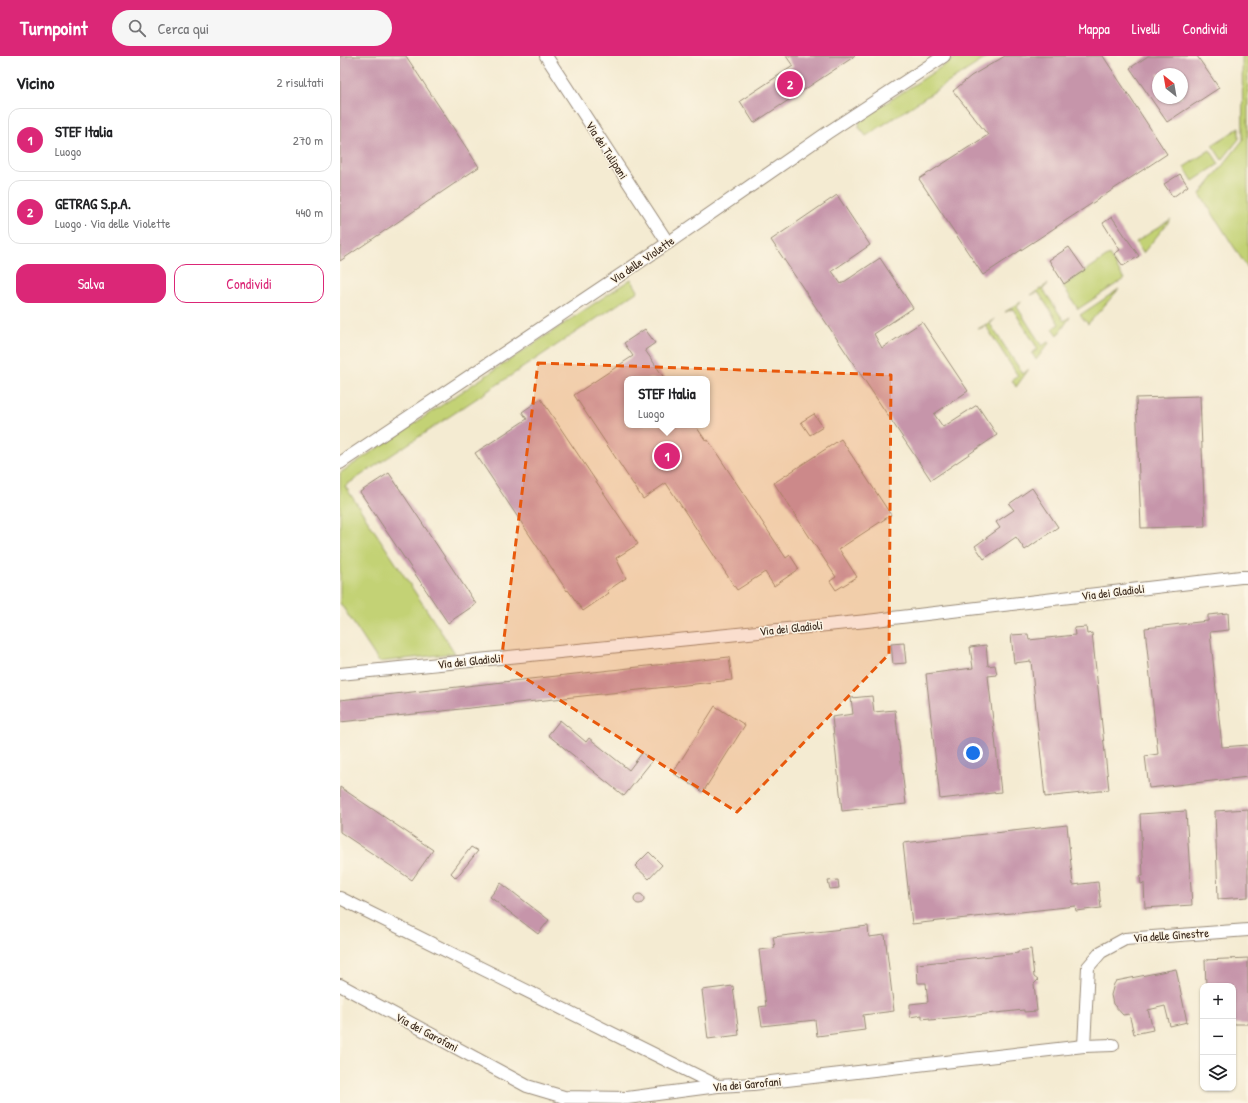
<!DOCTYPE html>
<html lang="it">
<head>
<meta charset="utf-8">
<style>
	body { margin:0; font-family:"Patrick Hand",sans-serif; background:#f6f6f6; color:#202124 }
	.controls { position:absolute; right:12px; bottom:12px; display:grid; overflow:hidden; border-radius:8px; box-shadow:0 1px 3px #0004 }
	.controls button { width:36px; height:36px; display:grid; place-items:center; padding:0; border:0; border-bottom:1px solid #e0e0e0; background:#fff; color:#202124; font:20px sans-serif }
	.compass { position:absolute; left:812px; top:12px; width:36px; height:36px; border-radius:50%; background:#fff; box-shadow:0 1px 3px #0004; rotate:329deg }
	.you { position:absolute; left:633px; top:697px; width:14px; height:14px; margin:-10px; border:3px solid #fff; border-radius:50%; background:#1a73e8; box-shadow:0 0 0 6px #1a73e833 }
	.badge { display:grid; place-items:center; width:26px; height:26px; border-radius:50%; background:#db2777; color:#fff; font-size:13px; font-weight:700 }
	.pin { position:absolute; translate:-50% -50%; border:2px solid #fff; box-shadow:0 1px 4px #0006 }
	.popup { position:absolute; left:284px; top:320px; width:86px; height:52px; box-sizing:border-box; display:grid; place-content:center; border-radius:8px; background:#fff; filter:drop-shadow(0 1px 3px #0005); font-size:13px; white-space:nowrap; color:#757577 }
	.popup b { font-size:15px; color:#202124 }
	.popup::after { content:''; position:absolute; left:50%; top:100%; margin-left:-8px; border:8px solid transparent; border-top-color:#fff }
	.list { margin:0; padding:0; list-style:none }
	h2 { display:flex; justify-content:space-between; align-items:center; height:52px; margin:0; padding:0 16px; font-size:17px }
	h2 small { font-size:13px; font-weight:400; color:#757577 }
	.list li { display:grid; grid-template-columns:26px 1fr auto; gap:12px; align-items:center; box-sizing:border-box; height:64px; margin:0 8px 8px; padding:0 8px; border:1px solid #e0e0e0; border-radius:12px }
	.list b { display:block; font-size:15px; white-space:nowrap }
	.list p { margin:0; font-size:13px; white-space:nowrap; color:#757577 }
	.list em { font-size:13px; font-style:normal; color:#757577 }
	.actions { display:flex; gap:8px; padding:12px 16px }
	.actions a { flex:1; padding:9px 0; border:1px solid #db2777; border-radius:12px; text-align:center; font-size:14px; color:#db2777 }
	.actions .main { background:#db2777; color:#fff }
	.icon { flex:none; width:22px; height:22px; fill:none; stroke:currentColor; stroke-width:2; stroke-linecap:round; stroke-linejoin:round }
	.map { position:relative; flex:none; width:908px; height:1047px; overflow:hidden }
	header { display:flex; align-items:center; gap:24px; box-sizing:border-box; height:56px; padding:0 20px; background:#db2777; color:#fff }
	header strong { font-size:19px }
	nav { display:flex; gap:22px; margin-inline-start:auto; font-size:14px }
	.search { width:280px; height:36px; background:#f6f6f6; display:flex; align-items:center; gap:10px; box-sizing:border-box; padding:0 14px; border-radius:22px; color:#757577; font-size:15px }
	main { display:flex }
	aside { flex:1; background:#fff }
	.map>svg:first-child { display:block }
	.green { fill:#c3d274; stroke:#7f7e49 }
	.building { fill:#c695aa; fill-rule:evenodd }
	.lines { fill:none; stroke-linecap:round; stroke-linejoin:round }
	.minor-casing { stroke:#988a78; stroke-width:14 }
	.minor { stroke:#fff; stroke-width:12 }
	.marked { fill:#e8590c; fill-opacity:0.2; stroke:#e8590c; stroke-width:3; stroke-dasharray:8 5; stroke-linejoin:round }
	.labels { text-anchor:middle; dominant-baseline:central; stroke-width:3; stroke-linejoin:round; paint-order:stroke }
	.street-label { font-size:12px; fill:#3b2a1e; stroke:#fcf5e5 }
</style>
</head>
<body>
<header>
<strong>Turnpoint</strong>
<div class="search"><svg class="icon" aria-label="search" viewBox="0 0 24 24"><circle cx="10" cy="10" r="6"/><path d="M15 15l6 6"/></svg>Cerca qui</div>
<nav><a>Mappa</a><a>Livelli</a><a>Condividi</a></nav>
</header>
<main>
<aside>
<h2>Vicino<small>2 risultati</small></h2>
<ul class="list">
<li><span class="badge">1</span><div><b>STEF Italia</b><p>Luogo</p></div><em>270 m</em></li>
<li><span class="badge">2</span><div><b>GETRAG S.p.A.</b><p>Luogo · Via delle Violette</p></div><em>440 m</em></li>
</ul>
<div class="actions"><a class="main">Salva</a><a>Condividi</a></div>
</aside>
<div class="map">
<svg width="908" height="1047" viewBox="0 0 908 1047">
	<rect width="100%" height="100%" fill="#fcf5e5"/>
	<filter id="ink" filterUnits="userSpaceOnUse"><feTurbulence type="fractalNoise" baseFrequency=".025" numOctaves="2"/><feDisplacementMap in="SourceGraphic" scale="8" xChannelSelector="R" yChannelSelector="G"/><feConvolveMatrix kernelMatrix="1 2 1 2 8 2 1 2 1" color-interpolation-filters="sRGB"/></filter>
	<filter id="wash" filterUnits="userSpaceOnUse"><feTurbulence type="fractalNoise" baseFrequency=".012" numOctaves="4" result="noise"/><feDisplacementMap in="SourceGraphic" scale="16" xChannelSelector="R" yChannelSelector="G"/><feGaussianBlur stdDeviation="0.9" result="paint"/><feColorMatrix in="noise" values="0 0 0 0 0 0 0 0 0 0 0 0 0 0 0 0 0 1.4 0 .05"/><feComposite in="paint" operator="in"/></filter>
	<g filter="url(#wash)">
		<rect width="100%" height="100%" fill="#f4ebd2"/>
		<g class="green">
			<path d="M618 0H649L526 80 519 71 520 64Z"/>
			<path d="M902 0H908V213L860 138 903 84Z"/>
			<path d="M899 72V83L882 104 872 89Z"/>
			<path d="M870 94 879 108 853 125 844 111Z"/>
			<path d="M831 163 803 197 796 186Z"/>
			<path d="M769 199 784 223 738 253 723 230Z"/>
			<path d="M291 223 298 235 5 430 115 597 39 606 0 547V417Z"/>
			<path d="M708 228 703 233 724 265 730 261 718 279 713 272 719 268 698 236 691 239Z"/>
			<path d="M779 233 748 268 740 259Z"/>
			<path d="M682 245 677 251 702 290 708 286 709 287 696 304 692 297 698 293 673 253 665 256Z"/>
			<path d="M655 263 650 268 683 318 689 313 676 331 672 324 678 320 646 270 638 273Z"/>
		</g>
		<g id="blocks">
			<g class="building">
				<path d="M0 0H66L139 111 0 205Z"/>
				<path d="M446 0H515L414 67 400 45 453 10Z"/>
				<path d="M665 0H763L827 98 643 219 579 123 648 79 613 35 631 20Z"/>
				<path d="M808 0H857L879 32 827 66 790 12ZM818 18H842V42H818Z"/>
				<path d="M840 118 848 130 833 141 824 128Z"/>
				<path d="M497 139 530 189 492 215 501 228 540 202 573 252 534 278 542 292 582 266 628 335 594 358 603 371 637 349 657 379 591 424 431 184Z"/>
				<path d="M772 161 799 200 783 210 774 198 780 194 763 167Z"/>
				<path d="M729 191 745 214 724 228 709 204Z"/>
				<path d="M305 273 315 287 305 294 325 323H287V369H355L366 385 368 384 446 502 450 499 459 513 434 530 425 516 397 534 326 427 303 443 234 339 293 300 284 287Z"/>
				<path d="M860 340 865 470 801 472 796 342Z"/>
				<path d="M201 343 298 488 276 502 286 522 267 535 269 537 243 555 228 534 227 535 135 397 187 363 182 356Z"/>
				<path d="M474 358 483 371 470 379 461 366Z"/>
				<path d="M501 383 551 459 499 493 517 521 496 534 490 525 496 521 434 427Z"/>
				<path d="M49 417 136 548 108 567 20 436Z"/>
				<path d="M692 432 718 471 685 494 676 481 644 503 635 490 660 472 656 466 674 454 669 448Z"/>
				<path d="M888 557 889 574 870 576 882 691 908 689V721L809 732 805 700 818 698 805 572 868 565V559Z"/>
				<path d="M746 571 747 578 752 577 769 734 705 741 691 605 674 607 671 579 688 578 689 584 735 579 734 572Z"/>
				<path d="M564 587 566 607 553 608 551 588Z"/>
				<path d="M646 589 648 610 655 609 657 619 648 620 661 736 600 743 586 618 633 612 630 591Z"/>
				<path d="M389 601 392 624 0 666V644Z"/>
				<path d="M532 640 534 656 555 654 566 748 502 755 492 661 513 658 511 642Z"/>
				<path d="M375 650 405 669 363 736 333 717Z"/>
				<path d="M220 664 246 686 249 682 289 714 302 697 312 705 284 740 208 679Z"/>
				<path d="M0 731 93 794 72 824 0 776Z"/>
				<path d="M908 753V841L878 843 875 755Z"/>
				<path d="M846 755 852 849 805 852 804 827 801 828 800 820H803L800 758Z"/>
				<path d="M727 769 733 829 758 826 761 852 736 855 735 850 572 868 563 787Z"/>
				<path d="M131 791 138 795 116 822 111 817Z"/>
				<path d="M309 796 322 809 309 823 295 810Z"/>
				<path d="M498 824 499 832 490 833 488 825Z"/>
				<path d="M161 827 209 864 198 878 150 841Z"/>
				<circle cx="299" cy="843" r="5"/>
				<path d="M528 870 529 881 545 879 554 955 523 959 525 974 477 980 475 964 422 970 419 951 426 950 419 894 435 892 433 881Z"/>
				<path d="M691 893 694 921 698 924 694 928 697 955 684 956V954L590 964V962L582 963V959L570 961V948L588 946 586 927H578L577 908 678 897V895Z"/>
				<path d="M908 902V968H893V930H866L865 904Z"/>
				<path d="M836 913 847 966 830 970 825 950 808 954 813 974 794 978 789 958 783 959 773 948 771 939 774 928 776 925Z"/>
				<path d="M393 930 399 979 368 983 362 934Z"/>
			</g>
		</g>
	</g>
	<g filter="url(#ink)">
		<use href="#blocks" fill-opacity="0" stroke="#988a78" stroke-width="1"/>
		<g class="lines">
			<defs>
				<g id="minor">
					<path d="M206 0 328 187"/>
					<path d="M0 407 328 187 487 77 604 0"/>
					<path d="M0 618 527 565 901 521H908"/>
					<path d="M0 842 378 1030"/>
					<path d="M0 929 187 1030 224 1041 287 1042 378 1030 413 1028 744 990 773 989"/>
					<path d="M744 990 748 911 761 896 785 883 908 874"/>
				</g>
			</defs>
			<use href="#minor" class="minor-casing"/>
			<use href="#minor" class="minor"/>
		</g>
	</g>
	<path class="marked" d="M198 307 551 319 549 598 397 756 161 607Z"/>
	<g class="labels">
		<g class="street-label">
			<text transform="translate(267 94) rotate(57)">Via dei Tulipani</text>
			<text transform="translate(302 204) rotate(-34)">Via delle Violette</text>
			<text transform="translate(773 536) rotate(-7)">Via dei Gladioli</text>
			<text transform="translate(451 572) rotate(-6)">Via dei Gladioli</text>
			<text transform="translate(129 605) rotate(-6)">Via dei Gladioli</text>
			<text transform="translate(831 879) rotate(-4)">Via delle Ginestre</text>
			<text transform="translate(87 976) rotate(28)">Via dei Garofani</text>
			<text transform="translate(407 1028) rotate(-5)">Via dei Garofani</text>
		</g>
	</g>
</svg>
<div class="controls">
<button>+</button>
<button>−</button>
<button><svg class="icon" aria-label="layers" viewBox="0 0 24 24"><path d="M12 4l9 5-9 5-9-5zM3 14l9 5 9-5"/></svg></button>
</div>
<svg class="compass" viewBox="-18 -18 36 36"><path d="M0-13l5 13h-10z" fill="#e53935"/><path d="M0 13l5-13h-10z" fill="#757577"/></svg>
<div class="you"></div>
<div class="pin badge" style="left:327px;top:400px">1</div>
<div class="popup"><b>STEF Italia</b>Luogo</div>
<div class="pin badge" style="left:450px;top:28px">2</div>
</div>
</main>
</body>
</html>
